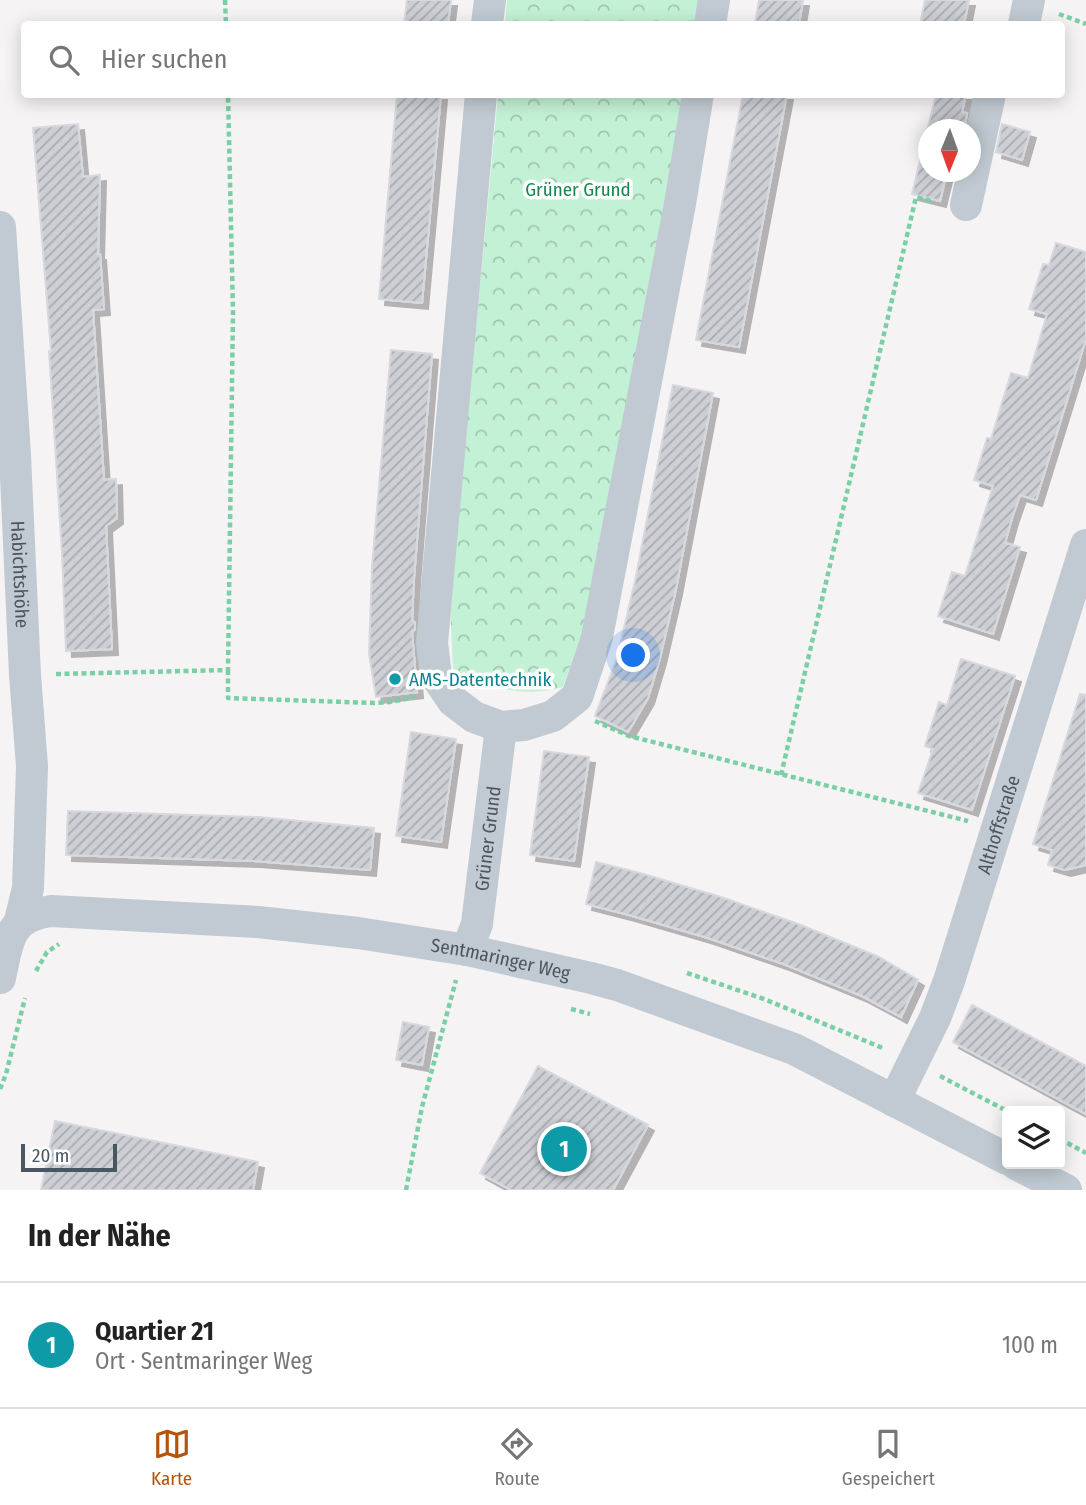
<!DOCTYPE html>
<html lang="de">
<head>
<meta charset="utf-8">
<style>
	body { margin:0; font-family:"Fira Sans Condensed",sans-serif; background:#f2f2f2; color:#222 }
	.controls { position:absolute; right:21px; bottom:21px; display:grid; overflow:hidden; border-radius:7px; box-shadow:0 4px 18px #0003 }
	.controls button { width:63px; height:63px; display:grid; place-items:center; padding:0; border:0; border-bottom:2px solid #e0e0e0; background:#fff; color:#222; font:35px sans-serif }
	.compass { position:absolute; left:918px; top:119px; width:63px; height:63px; border-radius:50%; background:#fff; box-shadow:0 4px 18px #0003; rotate:181deg }
	.scale { position:absolute; left:21px; bottom:18px; width:96px; box-sizing:border-box; padding-left:7px; border:4px solid #4a5661; border-top:0; font-size:19px; line-height:24px; white-space:nowrap; color:#4a5661; -webkit-text-stroke:5px #fff; paint-order:stroke }
	.you { position:absolute; left:634px; top:656px; width:24px; height:24px; margin:-18px; border:5px solid #fff; border-radius:50%; background:#1a73e8; box-shadow:0 0 0 10px #1a73e833 }
	.badge { display:grid; place-items:center; width:46px; height:46px; border-radius:50%; background:#b45309; color:#fff; font-size:23px; font-weight:700 }
	.pin { position:absolute; translate:-50% -50%; border:4px solid #fff; box-shadow:0 2px 7px #0006 }
	.list { margin:0; padding:0; list-style:none }
	h2 { display:flex; justify-content:space-between; align-items:center; height:91px; margin:0; padding:0 28px; font-size:30px }
	h2 small { font-size:23px; font-weight:400; color:#767676 }
	.list li { display:grid; grid-template-columns:46px 1fr auto; gap:21px; align-items:center; box-sizing:border-box; height:126px; padding:0 28px; border-top:2px solid #e0e0e0 }
	.list b { display:block; font-size:26px; white-space:nowrap }
	.list p { margin:0; font-size:23px; white-space:nowrap; color:#767676 }
	.list em { font-size:23px; font-style:normal; color:#767676 }
	.icon { flex:none; width:38px; height:38px; fill:none; stroke:currentColor; stroke-width:2; stroke-linecap:round; stroke-linejoin:round }
	.map { position:relative; flex:none; width:1086px; height:1190px; overflow:hidden }
	.search { position:absolute; background:#fff; box-shadow:0 4px 18px #0003; left:21px; right:21px; top:21px; height:77px; display:flex; align-items:center; gap:18px; box-sizing:border-box; padding:0 24px; border-radius:7px; color:#767676; font-size:26px }
	.sheet { height:217px; background:#fff }
	nav { display:flex; justify-content:space-around; align-items:center; box-sizing:border-box; height:98px; border-top:2px solid #e0e0e0; background:#fff; font-size:19px; color:#767676 }
	nav a { display:grid; justify-items:center; gap:4px }
	nav .on { color:#b45309 }
	.map>svg:first-child { display:block }
	.park { fill:url(#park-crowns) }
	.building { fill:url(#building-hatch); stroke:#d7d9de; stroke-width:2; filter:url(#shadow) }
	.lines { fill:none; stroke-linecap:round; stroke-linejoin:round }
	.path { stroke:#7ad0a6; stroke-width:4.5; stroke-dasharray:5 3.5; stroke-linecap:butt }
	.minor { stroke:#c1cad2; stroke-width:32 }
	.culture-dot { fill:#0f9aa8; stroke:#fff; stroke-width:2.5 }
	.labels { text-anchor:middle; dominant-baseline:central; stroke-width:7; stroke-linejoin:round; paint-order:stroke }
	.park-label { font-size:19px; fill:#17864f; stroke:#fff }
	.street-label { font-size:19px; fill:#4a5661; stroke:#fff }
	.culture-label { font-size:19px; fill:#0d838f; stroke:#fff; text-anchor:start }
</style>
</head>
<body>
<div class="map">
<svg width="1086" height="1190" viewBox="0 0 1086 1190">
	<defs>
		<pattern id="park-crowns" width="20" height="18" patternUnits="userSpaceOnUse" patternTransform="scale(1.75)"><rect width="20" height="18" fill="#c3f1d5"/><path d="M2 6a3 3 0 1 1 6 0M12 15a3 3 0 1 1 6 0" fill="none" stroke="#a0c6b0"/></pattern>
		<pattern id="building-hatch" width="6" height="6" patternUnits="userSpaceOnUse" patternTransform="scale(1.75)"><rect width="6" height="6" fill="#cdcfd5"/><path d="M-1 1l2-2M0 6l6-6M5 7l2-2" fill="none" stroke="#a8abb0"/></pattern>
		<filter id="shadow"><feDropShadow dx="6" dy="6" stdDeviation="0" flood-color="#0004"/></filter>
	</defs>
	<rect width="100%" height="100%" fill="#f5f3f3"/>
	<g class="park">
		<path d="M507 0H702L698 24H505Z"/>
		<path d="M498 95H685L589 610 563 687C525 698 488 689 453 669L450 606Z"/>
	</g>
	<g class="building">
		<path d="M407 0H451L448 24H404Z"/>
		<path d="M759 0H803L799 24H755Z"/>
		<path d="M925 0H969L964 24H920Z"/>
		<path d="M397 94H441L422 303 379 299Z"/>
		<path d="M743 94H787L739 347 696 340Z"/>
		<path d="M936 94H966L962 112 967 113 964 130H928V172H947L940 201 912 194Z"/>
		<path d="M78 124 83 177 100 175 98 254H100L104 309 93 310 104 480 116 479 117 518 106 526 112 649 66 651 62 553 49 351H51L33 128Z"/>
		<path d="M1002 124 1030 132 1022 160 996 152Z"/>
		<path d="M1056 243 1086 252V339L1036 500 1020 495 1012 518 1005 543 1020 547 993 634 938 616 952 572 965 576 993 486 974 480 987 438 991 439 1011 373 1028 378 1047 314 1029 309 1043 264 1049 265Z"/>
		<path d="M391 350 432 354 414 578 412 620 415 623V629L412 632 417 692 376 697 369 654 372 566Z"/>
		<path d="M673 385 713 393 676 589 660 658 648 698 628 732 595 716 617 658 635 581Z"/>
		<path d="M961 659 1015 676 972 810 918 793 933 749 925 746 939 702 947 705Z"/>
		<path d="M1080 694 1086 695V865L1065 870 1048 865 1052 850 1033 844Z"/>
		<path d="M411 732 456 739 441 842 396 836Z"/>
		<path d="M544 751 589 757 574 861 530 855Z"/>
		<path d="M68 811 258 817 374 828 370 870 254 861 66 855Z"/>
		<path d="M596 862 640 873 721 897 801 925 879 957 918 980 901 1017 862 996 786 965 708 938 629 915 586 904Z"/>
		<path d="M972 1005 1086 1066V1114L953 1042Z"/>
		<path d="M403 1022 429 1027 422 1065 396 1060Z"/>
		<path d="M538 1066 648 1125 613 1190H511L480 1173Z"/>
		<path d="M55 1121 258 1162 253 1190H41Z"/>
	</g>
	<g class="lines">
		<g class="path">
			<path d="M225 0 226 24"/>
			<path d="M1059 14 1086 24"/>
			<path d="M228 670V698L374 703 390 702 415 697"/>
			<path d="M56 674 228 670 233 312 228 94"/>
			<path d="M595 721 629 736 968 821"/>
			<path d="M781 775 916 197 934 202"/>
			<path d="M36 971 47 952 59 944"/>
			<path d="M687 973 764 999 885 1049"/>
			<path d="M571 1009 590 1014"/>
			<path d="M940 1076 1007 1111"/>
			<path d="M0 1089 6 1074 25 998"/>
			<path d="M1060 1139 1086 1153"/>
			<path d="M406 1190 422 1107 456 980"/>
		</g>
		<g class="minor">
			<path d="M487 24 490 0"/>
			<path d="M710 24 714 0"/>
			<path d="M1024 24 1029 0"/>
			<path d="M481 94 432 643 436 676 453 701 474 717 501 727 524 725 553 716 577 697 597 637 680 204 698 94"/>
			<path d="M966 205 990 94"/>
			<path id="s1" d="M0 227 15 455 25 675 32 766 28 888 20 921"/>
			<path id="s2" d="M467 950 477 924 501 727"/>
			<path id="s3" d="M0 978C8 941 8 917 51 911L258 922 358 933 467 950 591 978 617 985 794 1049 1007 1159"/>
			<path id="s4" d="M894 1101 935 1018 949 981 1086 545"/>
			<path d="M1016 1164 1066 1190"/>
		</g>
	</g>
	<circle class="culture-dot" cx="395" cy="679" r="7"/>
	<g class="labels">
		<g class="park-label">
			<text x="578" y="189">Grüner Grund</text>
		</g>
		<g class="street-label">
			<text stroke="none"><textPath href="#s1" startOffset="348">Habichtshöhe</textPath></text>
			<text stroke="none"><textPath href="#s4" startOffset="296">Althoffstraße</textPath></text>
			<text stroke="none"><textPath href="#s2" startOffset="114">Grüner Grund</textPath></text>
			<text stroke="none"><textPath href="#s3" startOffset="546">Sentmaringer Weg</textPath></text>
		</g>
		<g class="culture-label">
			<text x="409" y="679">AMS-Datentechnik</text>
		</g>
	</g>
</svg>
<div class="controls">
<button><svg class="icon" aria-label="layers" viewBox="0 0 24 24"><path d="M12 4l9 5-9 5-9-5zM3 14l9 5 9-5"/></svg></button>
</div>
<svg class="compass" viewBox="-18 -18 36 36"><path d="M0-13l5 13h-10z" fill="#e53935"/><path d="M0 13l5-13h-10z" fill="#767676"/></svg>
<div class="scale">20 m</div>
<div class="you"></div>
<div class="pin badge" style="left:564px;top:1149px;background:#0f9aa8">1</div>
<div class="search"><svg class="icon" aria-label="search" viewBox="0 0 24 24"><circle cx="10" cy="10" r="6"/><path d="M15 15l6 6"/></svg>Hier suchen</div>
</div>
<section class="sheet">
<h2>In der Nähe<small></small></h2>
<ul class="list">
<li><span class="badge" style="background:#0f9aa8">1</span><div><b>Quartier 21</b><p>Ort · Sentmaringer Weg</p></div><em>100 m</em></li>
</ul>
</section>
<nav>
<a class="on"><svg class="icon" aria-label="map" viewBox="0 0 24 24"><path d="M3 6l6-2 6 2 6-2v14l-6 2-6-2-6 2zM9 4v14M15 6v14"/></svg>Karte</a>
<a><svg class="icon" aria-label="directions" viewBox="0 0 24 24"><path d="M12 3l9 9-9 9-9-9zM9 14v-3h6M13 9l2 2-2 2"/></svg>Route</a>
<a><svg class="icon" aria-label="saved" viewBox="0 0 24 24"><path d="M7 4h10v16l-5-4-5 4z"/></svg>Gespeichert</a>
</nav>
</body>
</html>
